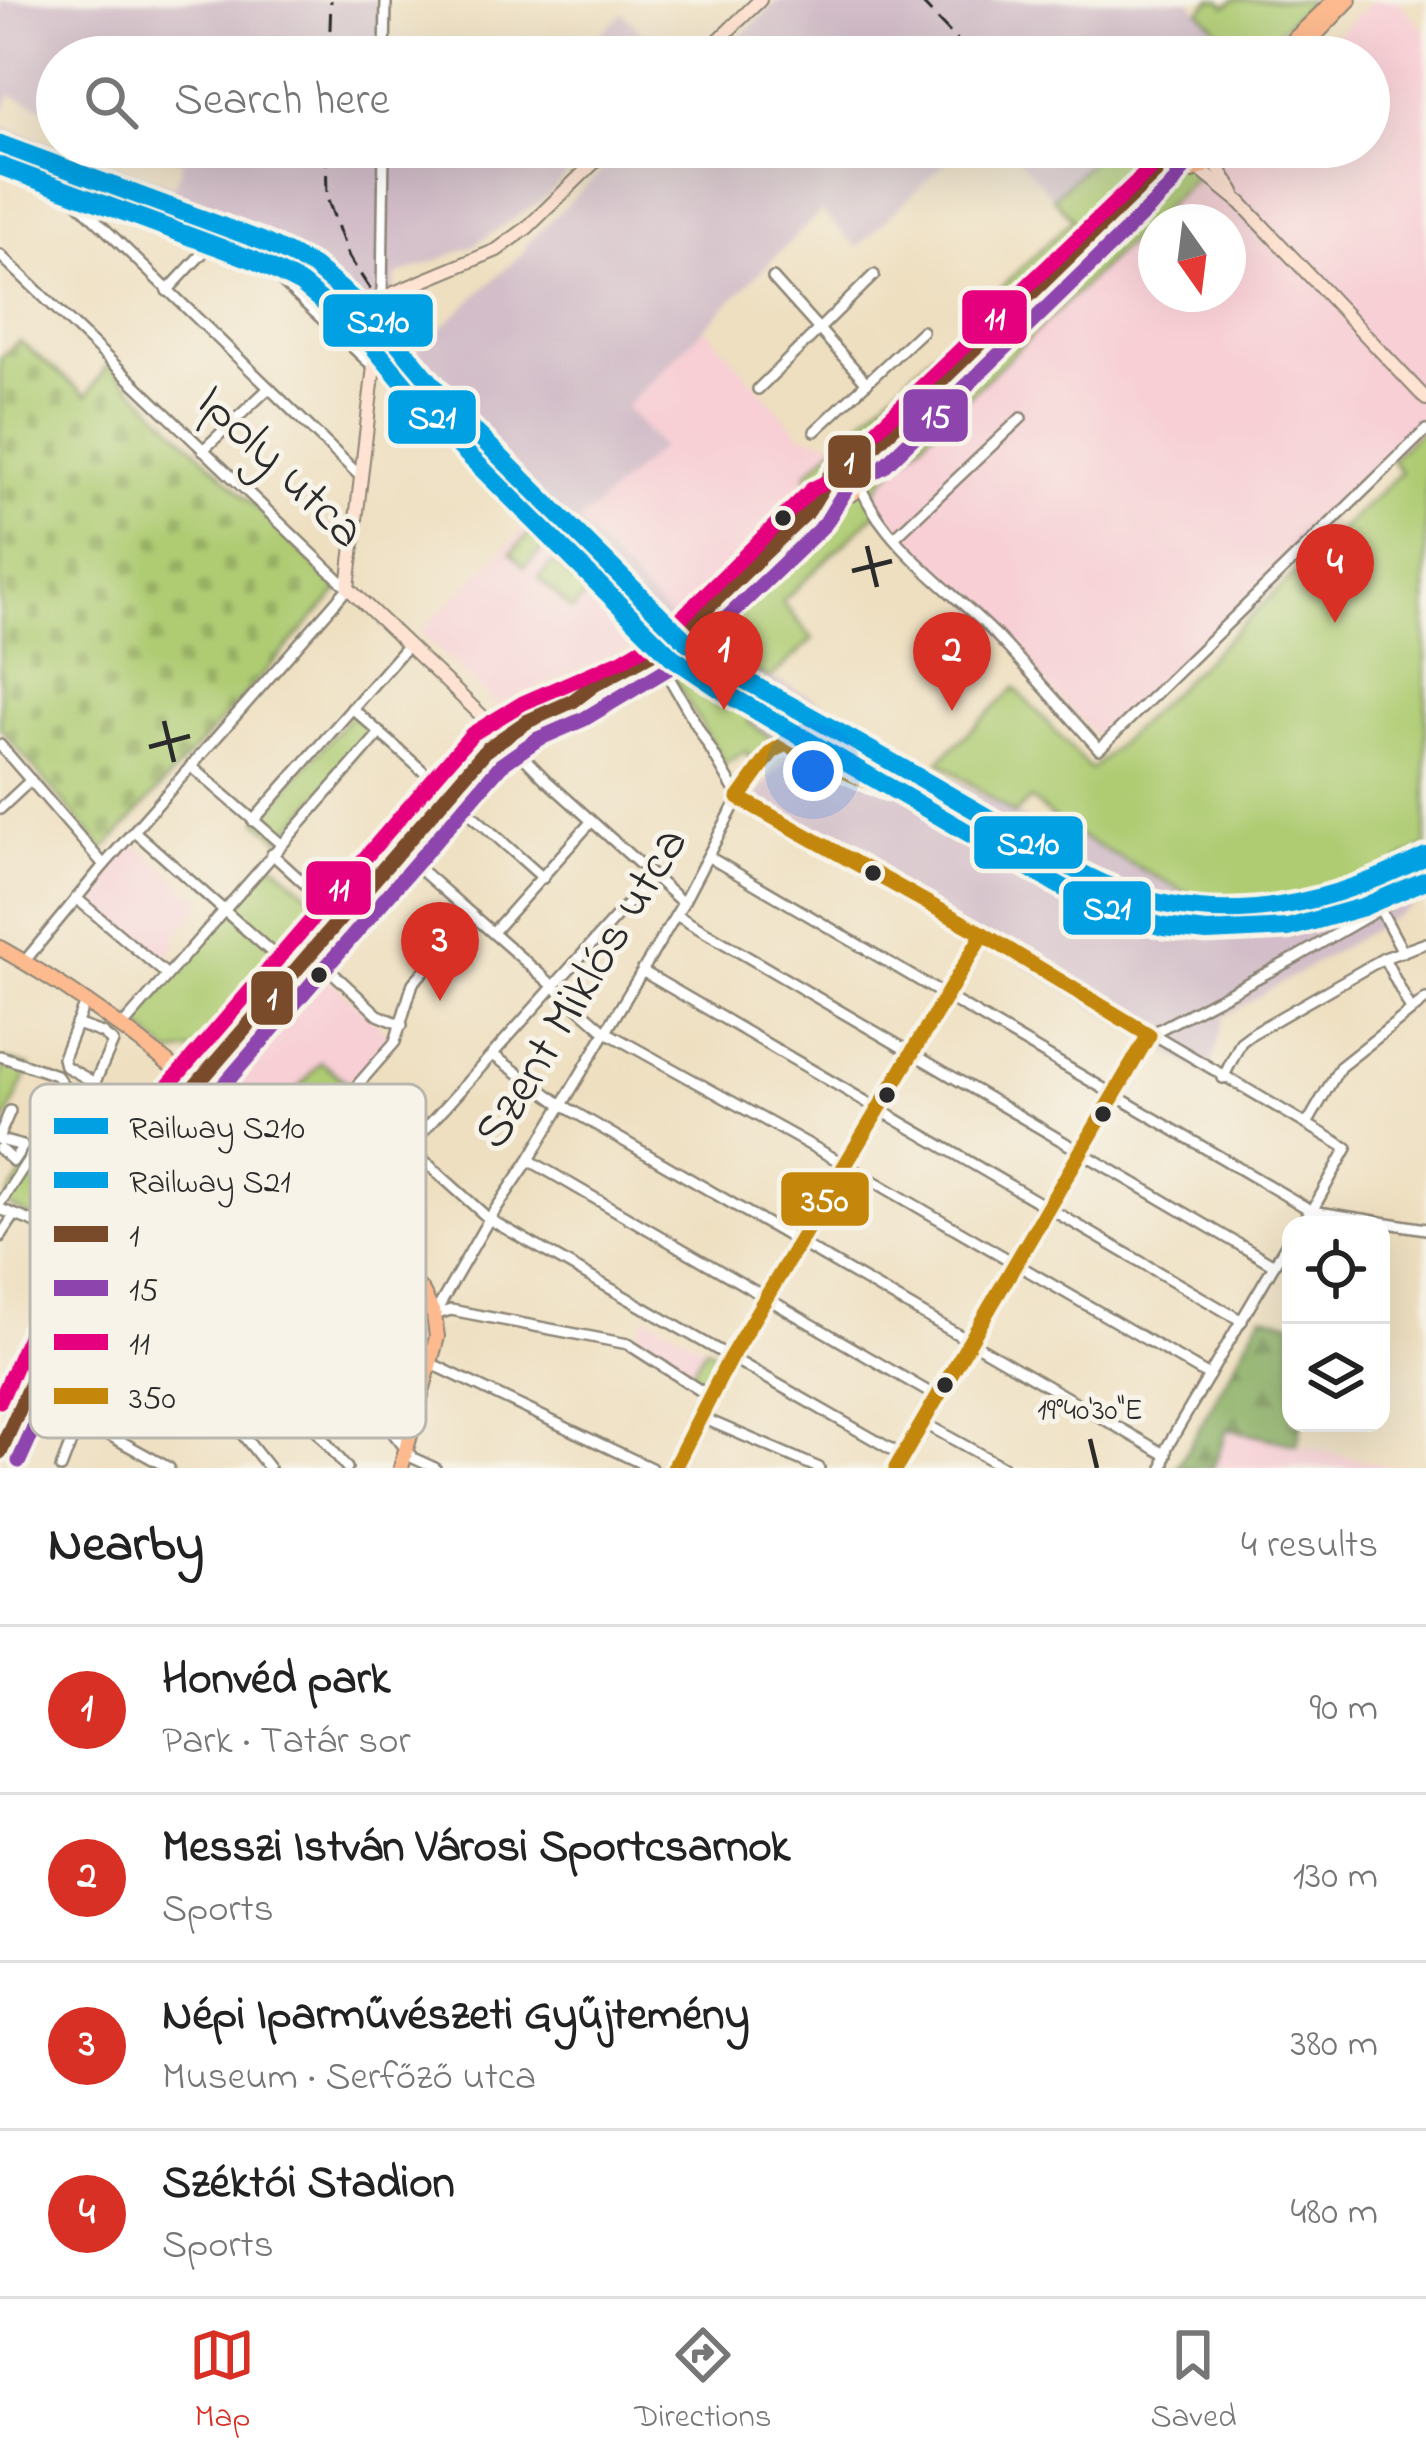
<!DOCTYPE html>
<html lang="en">
<head>
<meta charset="utf-8">
<style>
	body { margin:0; font-family:"Indie Flower",sans-serif; background:#f6f6f6; color:#222 }
	.controls { position:absolute; right:36px; bottom:36px; display:grid; overflow:hidden; border-radius:24px; box-shadow:0 12px 48px #0002 }
	.controls button { width:108px; height:108px; display:grid; place-items:center; padding:0; border:0; border-bottom:3px solid #e0e0e0; background:#fff; color:#222; font:60px sans-serif }
	.compass { position:absolute; left:1138px; top:204px; width:108px; height:108px; border-radius:50%; background:#fff; box-shadow:0 12px 48px #0002; rotate:166deg }
	.you { position:absolute; left:813px; top:771px; width:42px; height:42px; margin:-30px; border:9px solid #fff; border-radius:50%; background:#1a73e8; box-shadow:0 0 0 18px #1a73e833 }
	.badge { display:grid; place-items:center; width:78px; height:78px; border-radius:50%; background:#d93025; color:#fff; font-size:39px; font-weight:700 }
	.pin { position:absolute; translate:-50% -99px; filter:drop-shadow(0 3px 6px #0008) }
	.pin::after { content:''; position:absolute; top:63px; width:42px; height:36px; background:inherit; clip-path:polygon(0 0,100% 0,50% 100%) }
	.list { margin:0; padding:0; list-style:none }
	h2 { display:flex; justify-content:space-between; align-items:center; height:156px; margin:0; padding:0 48px; font-size:51px }
	h2 small { font-size:39px; font-weight:400; color:#767676 }
	.list li { display:grid; grid-template-columns:78px 1fr auto; gap:36px; align-items:center; box-sizing:border-box; height:168px; padding:0 48px; border-top:3px solid #e0e0e0 }
	.list b { display:block; font-size:45px; white-space:nowrap }
	.list p { margin:0; font-size:39px; white-space:nowrap; color:#767676 }
	.list em { font-size:39px; font-style:normal; color:#767676 }
	.icon { flex:none; width:66px; height:66px; fill:none; stroke:currentColor; stroke-width:2; stroke-linecap:round; stroke-linejoin:round }
	.map { position:relative; flex:none; width:1426px; height:1468px; overflow:hidden }
	.search { position:absolute; background:#fff; box-shadow:0 12px 48px #0002; left:36px; right:36px; top:36px; height:132px; display:flex; align-items:center; gap:30px; box-sizing:border-box; padding:0 42px; border-radius:66px; color:#767676; font-size:45px }
	.sheet { height:828px; background:#fff }
	nav { display:flex; justify-content:space-around; align-items:center; box-sizing:border-box; height:168px; border-top:3px solid #e0e0e0; background:#fff; font-size:33px; color:#767676 }
	nav a { display:grid; justify-items:center; gap:6px }
	nav .on { color:#d93025 }
	.map>svg:first-child { display:block }
	.built { fill:#f7cfd5; fill-rule:evenodd }
	.industrial { fill:#d2bdc8 }
	.green { fill:#afcc73; stroke:#6d7c4f; stroke-width:3 }
	.forest { fill:url(#forest-firs); stroke:#5b6e48; stroke-width:3 }
	.cemetery { fill:url(#cemetery-stones); stroke:#6d7c4f; stroke-width:3 }
	.lines { fill:none; stroke-linecap:round; stroke-linejoin:round }
	.street-casing { stroke:#8c8576; stroke-width:14 }
	.secondary-casing { stroke:#8c8576; stroke-width:16 }
	.primary-casing { stroke:#8c8576; stroke-width:18 }
	.street { stroke:#fff; stroke-width:9 }
	.secondary { stroke:#fee3d2; stroke-width:12 }
	.primary { stroke:#fcba8e; stroke-width:14 }
	.rail { stroke:#2b2b2b; stroke-width:3; stroke-dasharray:18 9; stroke-linecap:butt }
	.bus-1-casing { stroke:#f7f3e8; stroke-width:24 }
	.bus-2-casing { stroke:#f7f3e8; stroke-width:24 }
	.bus-3-casing { stroke:#f7f3e8; stroke-width:24 }
	.bus-4-casing { stroke:#f7f3e8; stroke-width:24 }
	.bus-1 { stroke:#7a4b2a; stroke-width:15 }
	.bus-2 { stroke:#8e44ad; stroke-width:15 }
	.bus-3 { stroke:#e5007d; stroke-width:15 }
	.bus-4 { stroke:#c4870b; stroke-width:15 }
	.rail-1-casing { stroke:#f7f3e8; stroke-width:27 }
	.rail-2-casing { stroke:#f7f3e8; stroke-width:27 }
	.rail-1 { stroke:#00a0e3; stroke-width:18 }
	.rail-2 { stroke:#00a0e3; stroke-width:18 }
	.ticks { fill:none; stroke:#2b2b2b; stroke-width:4.5 }
	.bus-dot { fill:#2b2b2b; stroke:#f7f3e8; stroke-width:4.5 }
	.labels { text-anchor:middle; dominant-baseline:central; stroke-width:10; stroke-linejoin:round; paint-order:stroke }
	.street-label { font-size:51px; fill:#2b2b2b; stroke:#f7f3e8 }
	.key { fill:#f7f3e8; stroke:#bab7af; stroke-width:3 }
	.key-label { font-size:33px; fill:#2b2b2b }
	.ticks-label { font-size:30px; text-anchor:middle; fill:#2b2b2b; stroke:#f7f3e8; stroke-width:10; stroke-linejoin:round; paint-order:stroke }
	.line-badge { stroke:#f7f3e8; stroke-width:4.5 }
	.badge-label { font-size:33px; text-anchor:middle; font-weight:bold; fill:#fff }
</style>
</head>
<body>
<div class="map">
<svg width="1426" height="1468" viewBox="0 0 1426 1468">
	<defs>
		<pattern id="forest-firs" width="22" height="20" patternUnits="userSpaceOnUse" patternTransform="scale(3)"><rect width="22" height="20" fill="#8bb065"/><path d="M5 1l3.5 6h-7zM16 11l3.5 6h-7z" fill="#728f53"/></pattern>
		<pattern id="cemetery-stones" width="16" height="16" patternUnits="userSpaceOnUse" patternTransform="scale(3)"><rect width="16" height="16" fill="#afcc73"/><path d="M2 7V4a2 2 0 0 1 4 0v3zM10 15v-3a2 2 0 0 1 4 0v3z" fill="#97af64"/></pattern>
	</defs>
	<rect width="100%" height="100%" fill="#f7f3e8"/>
	<filter id="ink" filterUnits="userSpaceOnUse"><feTurbulence type="fractalNoise" baseFrequency=".00833" numOctaves="2"/><feDisplacementMap in="SourceGraphic" scale="24" xChannelSelector="R" yChannelSelector="G"/><feConvolveMatrix kernelMatrix="1 2 1 2 8 2 1 2 1" color-interpolation-filters="sRGB"/></filter>
	<filter id="wash" filterUnits="userSpaceOnUse"><feTurbulence type="fractalNoise" baseFrequency=".004" numOctaves="4" result="noise"/><feDisplacementMap in="SourceGraphic" scale="48" xChannelSelector="R" yChannelSelector="G"/><feGaussianBlur stdDeviation="2.7" result="paint"/><feColorMatrix in="noise" values="0 0 0 0 0 0 0 0 0 0 0 0 0 0 0 0 0 1.4 0 .05"/><feComposite in="paint" operator="in"/></filter>
	<g filter="url(#wash)">
		<rect width="100%" height="100%" fill="#eedfc0"/>
		<g class="built">
			<path d="M1373 0H1397L1426 31V379L1420 386 1426 394V425L1099 740 880 509 875 492 883 479 1215 160 1216 147H1369V57H1312ZM1156 222H1228V294H1156Z"/>
			<path d="M705 328 801 435 837 443 807 473 809 491 675 623 578 523 660 447 624 407Z"/>
			<path d="M534 519 656 636 497 705 420 632Z"/>
			<path d="M133 842 204 902 174 938 178 943 163 961 86 897Z"/>
			<path d="M321 971 392 1038 290 1147 220 1084Z"/>
			<path d="M645 1315 706 1347 690 1374 635 1340Z"/>
			<path d="M1227 1429 1297 1445 1396 1468H1213Z"/>
		</g>
		<g class="industrial">
			<path d="M0 0H379L378 57H57V113L11 95 0 120Z"/>
			<path d="M779 0H1189L1223 35 1200 57H720Z"/>
			<path d="M623 13 667 57H576Z"/>
			<path d="M0 126 174 186 183 162 144 147H591L548 196 471 247 396 276 389 313 415 352 525 251 527 243 627 147H962L857 248 821 211 625 407 661 447 578 523 675 623 707 647 808 695 1039 828 1050 815 1066 829 1206 903H1269L1321 896 1367 879 1426 846V860L1410 869 1425 899 1225 1016 1208 1076 752 801 792 751 748 722 764 697 656 636 250 244 39 160 0 153Z"/>
			<path d="M1007 147H1106L1053 198Z"/>
		</g>
		<g class="green">
			<path d="M1211 0H1220L1226 6 1234 0H1311L1251 57H1229L1224 52 1218 57H1200L1223 35 1200 11Z"/>
			<path d="M1106 147H1170L1198 175 883 479 875 492 880 509 782 602 813 639 770 678 707 647 675 623 808 491 807 473 1073 219 1053 198Z"/>
			<path d="M1426 425V846L1367 879 1321 896 1269 903H1206L1066 829 1031 799 1014 814 939 761 1015 688 1091 770 1401 472 1391 459Z"/>
			<path d="M538 526 552 541 524 567 511 553Z"/>
			<path d="M554 562 588 593 572 610 539 578Z"/>
			<path d="M692 653 765 697 748 722 778 743 773 748 767 744 752 760 745 751 725 764 669 671 684 666Z"/>
			<path d="M352 714 374 733 280 840 258 821Z"/>
			<path d="M272 862 325 908 203 1049 171 1054 133 1021Z"/>
			<path d="M7 1060 30 1067 0 1134V1078Z"/>
			<path d="M321 1062 349 1084 290 1147 266 1126Z"/>
			<path d="M32 1160 97 1187 77 1226 65 1232 7 1205 6 1199Z"/>
			<path d="M706 1347 721 1357 706 1383 690 1374Z"/>
		</g>
		<path class="forest" d="M1262 1315 1291 1322V1423H1302L1297 1445 1227 1429 1213 1468H1177Z"/>
		<path class="cemetery" d="M19 341 87 396 108 364 340 589 104 850 0 728V358Z"/>
	</g>
	<g filter="url(#ink)">
		<g class="lines">
			<defs>
				<g id="street">
					<path d="M385 57 386 0"/>
					<path d="M0 157 38 164 362 478"/>
					<path d="M0 255 348 588 104 865 24 962"/>
					<path d="M773 278 867 383"/>
					<path d="M167 291 213 242 222 238 240 243 376 369"/>
					<path d="M382 298 384 147"/>
					<path d="M758 389 874 275"/>
					<path d="M815 431 922 331"/>
					<path d="M203 450 269 388"/>
					<path d="M859 483C884 546 951 589 997 636 1032 673 1065 711 1099 749L1426 430"/>
					<path d="M894 538 1021 418"/>
					<path d="M671 681 739 798 983 934 1347 1148 1312 1211 1298 1225"/>
					<path d="M352 708 543 878"/>
					<path d="M504 737 546 780 683 903"/>
					<path d="M0 745 104 865"/>
					<path d="M191 766 281 844"/>
					<path d="M0 809 31 780"/>
					<path d="M253 821 408 645"/>
					<path d="M134 831 278 958"/>
					<path d="M398 850 606 1032 846 1165 1209 1376"/>
					<path d="M272 854 340 916"/>
					<path d="M709 857 1312 1211 1426 1229"/>
					<path d="M76 898 166 974"/>
					<path d="M1380 909 1403 952"/>
					<path d="M676 915 1274 1265"/>
					<path d="M494 931 591 822"/>
					<path d="M1384 958 1411 1010"/>
					<path d="M642 971 1242 1321"/>
					<path d="M333 973 378 1015 402 1025"/>
					<path d="M85 1002 63 1058 65 1066 95 1083"/>
					<path d="M122 1027 380 733"/>
					<path d="M1149 1035 1295 958 1426 882"/>
					<path d="M493 1055 562 1105 1166 1455"/>
					<path d="M0 1056 56 1075 64 1086 38 1145 0 1203"/>
					<path d="M1223 1078 1241 1042 1253 1033 1384 958 1426 943"/>
					<path d="M350 1094 489 1219 903 1456"/>
					<path d="M1307 1124 1340 1067 1426 999"/>
					<path d="M0 1134 10 1111"/>
					<path d="M0 1140 23 1146 13 1161 0 1149"/>
					<path d="M38 1145 57 1152 84 1091H91L113 1042 102 1033 76 1024"/>
					<path d="M409 1147 652 877"/>
					<path d="M529 1160 937 1397"/>
					<path d="M0 1209 73 1237 104 1260 269 1468"/>
					<path d="M233 1228 395 1042 413 983 474 916"/>
					<path d="M156 1235 347 1468"/>
					<path d="M0 1237 14 1216"/>
					<path d="M434 1315 489 1219 529 1160 683 903 743 789 772 752 785 744 837 765"/>
					<path d="M434 1315 451 1310 628 1344 709 1396"/>
					<path d="M184 1360 276 1281 341 1215"/>
					<path d="M430 1363 651 1468"/>
					<path d="M343 1366 411 1279"/>
					<path d="M698 1416 819 1468"/>
					<path d="M86 1417 174 1345"/>
					<path d="M82 1420 169 1468"/>
					<path d="M922 1422 1005 1468"/>
					<path d="M61 1468 130 1290 189 1175 413 1458 435 1468"/>
					<path d="M674 1468 730 1358 983 934"/>
					<path d="M896 1468 1149 1035"/>
					<path d="M1163 1468 1167 1447 1291 1236"/>
				</g>
				<g id="secondary">
					<path d="M701 57 760 0"/>
					<path d="M1211 157 1234 192"/>
					<path d="M1199 169 1241 203 1426 399"/>
					<path d="M504 737 348 588 382 298 497 250 527 228 610 147"/>
					<path d="M0 1452 116 1193 141 1149 195 1084"/>
				</g>
				<g id="primary">
					<path d="M1276 57 1335 0"/>
					<path d="M1294 57 1349 0"/>
					<path d="M1179 168 1193 171 1203 167 1213 147"/>
					<path d="M844 466 855 472 858 484 853 493 842 497 829 488 831 472 868 452 1156 172 1168 154"/>
					<path d="M858 478 1183 170"/>
					<path d="M599 682 663 649 734 581"/>
					<path d="M0 948C126 1019 235 1116 340 1215 367 1240 396 1263 421 1290L434 1315 437 1337 401 1468"/>
					<path d="M195 1084 487 749 528 721 668 658 818 512 842 497"/>
				</g>
			</defs>
			<use href="#street" class="street-casing"/>
			<use href="#secondary" class="secondary-casing"/>
			<use href="#primary" class="primary-casing"/>
			<use href="#street" class="street"/>
			<use href="#secondary" class="secondary"/>
			<use href="#primary" class="primary"/>
			<g class="rail">
				<path d="M919 0 973 57"/>
				<path d="M329 57 331 0"/>
				<path d="M326 147 327 198 349 257 428 378"/>
			</g>
			<defs>
				<path id="bus-1" d="M0 1452 116 1193 141 1149 487 749 528 721 573 701 594 685 671 643 809 510 833 470 868 452 1156 172 1168 154"/>
				<path id="bus-2" d="M19 1461 135 1203 158 1161 501 765 538 739 584 719 684 659 825 524 848 486 883 467 1171 187 1185 166"/>
				<path id="bus-3" d="M0 1401 97 1184 124 1137 472 734 523 703 622 660 664 635 812 489 837 477 850 455 1148 171 1168 155 1190 147"/>
				<g id="bus-4">
					<path d="M674 1468 730 1358 983 934"/>
					<path d="M896 1468 1149 1035 983 934 739 798 772 752 785 744 883 789 908 796 913 791 911 786"/>
				</g>
			</defs>
			<use href="#bus-1" class="bus-1-casing"/>
			<use href="#bus-2" class="bus-2-casing"/>
			<use href="#bus-3" class="bus-3-casing"/>
			<use href="#bus-4" class="bus-4-casing"/>
			<use href="#bus-1" class="bus-1"/>
			<use href="#bus-2" class="bus-2"/>
			<use href="#bus-3" class="bus-3"/>
			<use href="#bus-4" class="bus-4"/>
			<defs>
				<path id="rail-1" d="M0 144 262 241 313 266 381 323 458 415 687 642 739 677C820 721 900 766 980 813 1025 839 1068 870 1116 889 1221 932 1329 905 1426 856"/>
				<path id="rail-2" d="M0 166 254 260 301 284 366 338 443 430 672 657 729 695 1064 888 1125 916 1164 927 1207 932 1288 928 1363 907 1426 880"/>
			</defs>
			<use href="#rail-1" class="rail-1-casing"/>
			<use href="#rail-2" class="rail-2-casing"/>
			<use href="#rail-1" class="rail-1"/>
			<use href="#rail-2" class="rail-2"/>
		</g>
	</g>
	<path class="ticks" d="M867 546 877 587M852 571 892 561M164 721 174 762M149 747 190 736M1090 1439 1097 1468"/>
	<g class="bus-dot">
		<circle cx="783" cy="518" r="10"/>
		<circle cx="873" cy="873" r="10"/>
		<circle cx="319" cy="975" r="10"/>
		<circle cx="887" cy="1095" r="10"/>
		<circle cx="1103" cy="1114" r="10"/>
		<circle cx="945" cy="1385" r="10"/>
	</g>
	<g class="labels">
		<g class="street-label">
			<text transform="translate(279 468) rotate(44)">Ipoly utca</text>
			<text transform="translate(583 989) rotate(-59)">Szent Miklós utca</text>
		</g>
	</g>
	<rect x="30" y="1084" width="396" height="354" rx="18" class="key"/>
	<rect x="54" y="1118" width="54" height="16" fill="#00a0e3"/>
	<rect x="54" y="1172" width="54" height="16" fill="#00a0e3"/>
	<rect x="54" y="1226" width="54" height="16" fill="#7a4b2a"/>
	<rect x="54" y="1280" width="54" height="16" fill="#8e44ad"/>
	<rect x="54" y="1334" width="54" height="16" fill="#e5007d"/>
	<rect x="54" y="1388" width="54" height="16" fill="#c4870b"/>
	<g class="key-label">
		<text x="129" y="1138">Railway S210</text>
		<text x="129" y="1192">Railway S21</text>
		<text x="129" y="1246">1</text>
		<text x="129" y="1300">15</text>
		<text x="129" y="1354">11</text>
		<text x="129" y="1408">350</text>
	</g>
	<g class="ticks-label">
		<text x="1090" y="1419">19°40'30"E</text>
	</g>
	<g class="line-badge">
		<rect x="960" y="288" width="69" height="58" rx="12" fill="#e5007d"/>
		<rect x="321" y="292" width="114" height="57" rx="12" fill="#00a0e3"/>
		<rect x="901" y="387" width="69" height="57" rx="12" fill="#8e44ad"/>
		<rect x="386" y="388" width="92" height="58" rx="12" fill="#00a0e3"/>
		<rect x="826" y="433" width="47" height="57" rx="12" fill="#7a4b2a"/>
		<rect x="972" y="814" width="113" height="57" rx="12" fill="#00a0e3"/>
		<rect x="304" y="859" width="69" height="58" rx="12" fill="#e5007d"/>
		<rect x="1061" y="879" width="92" height="58" rx="12" fill="#00a0e3"/>
		<rect x="249" y="969" width="46" height="58" rx="12" fill="#7a4b2a"/>
		<rect x="779" y="1170" width="92" height="58" rx="12" fill="#c4870b"/>
	</g>
	<g class="badge-label">
		<text x="995" y="329">11</text>
		<text x="378" y="332">S210</text>
		<text x="936" y="427">15</text>
		<text x="432" y="428">S21</text>
		<text x="849" y="473">1</text>
		<text x="1028" y="854">S210</text>
		<text x="339" y="900">11</text>
		<text x="1107" y="919">S21</text>
		<text x="272" y="1009">1</text>
		<text x="825" y="1211">350</text>
	</g>
</svg>
<div class="controls">
<button><svg class="icon" aria-label="locate" viewBox="0 0 24 24"><circle cx="12" cy="12" r="6"/><path d="M12 2v4M12 18v4M2 12h4M18 12h4"/></svg></button>
<button><svg class="icon" aria-label="layers" viewBox="0 0 24 24"><path d="M12 4l9 5-9 5-9-5zM3 14l9 5 9-5"/></svg></button>
</div>
<svg class="compass" viewBox="-18 -18 36 36"><path d="M0-13l5 13h-10z" fill="#e53935"/><path d="M0 13l5-13h-10z" fill="#767676"/></svg>
<div class="you"></div>
<div class="pin badge" style="left:724px;top:710px">1</div>
<div class="pin badge" style="left:952px;top:711px">2</div>
<div class="pin badge" style="left:440px;top:1001px">3</div>
<div class="pin badge" style="left:1335px;top:623px">4</div>
<div class="search"><svg class="icon" aria-label="search" viewBox="0 0 24 24"><circle cx="10" cy="10" r="6"/><path d="M15 15l6 6"/></svg>Search here</div>
</div>
<section class="sheet">
<h2>Nearby<small>4 results</small></h2>
<ul class="list">
<li><span class="badge">1</span><div><b>Honvéd park</b><p>Park · Tatár sor</p></div><em>90 m</em></li>
<li><span class="badge">2</span><div><b>Messzi István Városi Sportcsarnok</b><p>Sports</p></div><em>130 m</em></li>
<li><span class="badge">3</span><div><b>Népi Iparművészeti Gyűjtemény</b><p>Museum · Serfőző utca</p></div><em>380 m</em></li>
<li><span class="badge">4</span><div><b>Széktói Stadion</b><p>Sports</p></div><em>480 m</em></li>
</ul>
</section>
<nav>
<a class="on"><svg class="icon" aria-label="map" viewBox="0 0 24 24"><path d="M3 6l6-2 6 2 6-2v14l-6 2-6-2-6 2zM9 4v14M15 6v14"/></svg>Map</a>
<a><svg class="icon" aria-label="directions" viewBox="0 0 24 24"><path d="M12 3l9 9-9 9-9-9zM9 14v-3h6M13 9l2 2-2 2"/></svg>Directions</a>
<a><svg class="icon" aria-label="saved" viewBox="0 0 24 24"><path d="M7 4h10v16l-5-4-5 4z"/></svg>Saved</a>
</nav>
</body>
</html>
